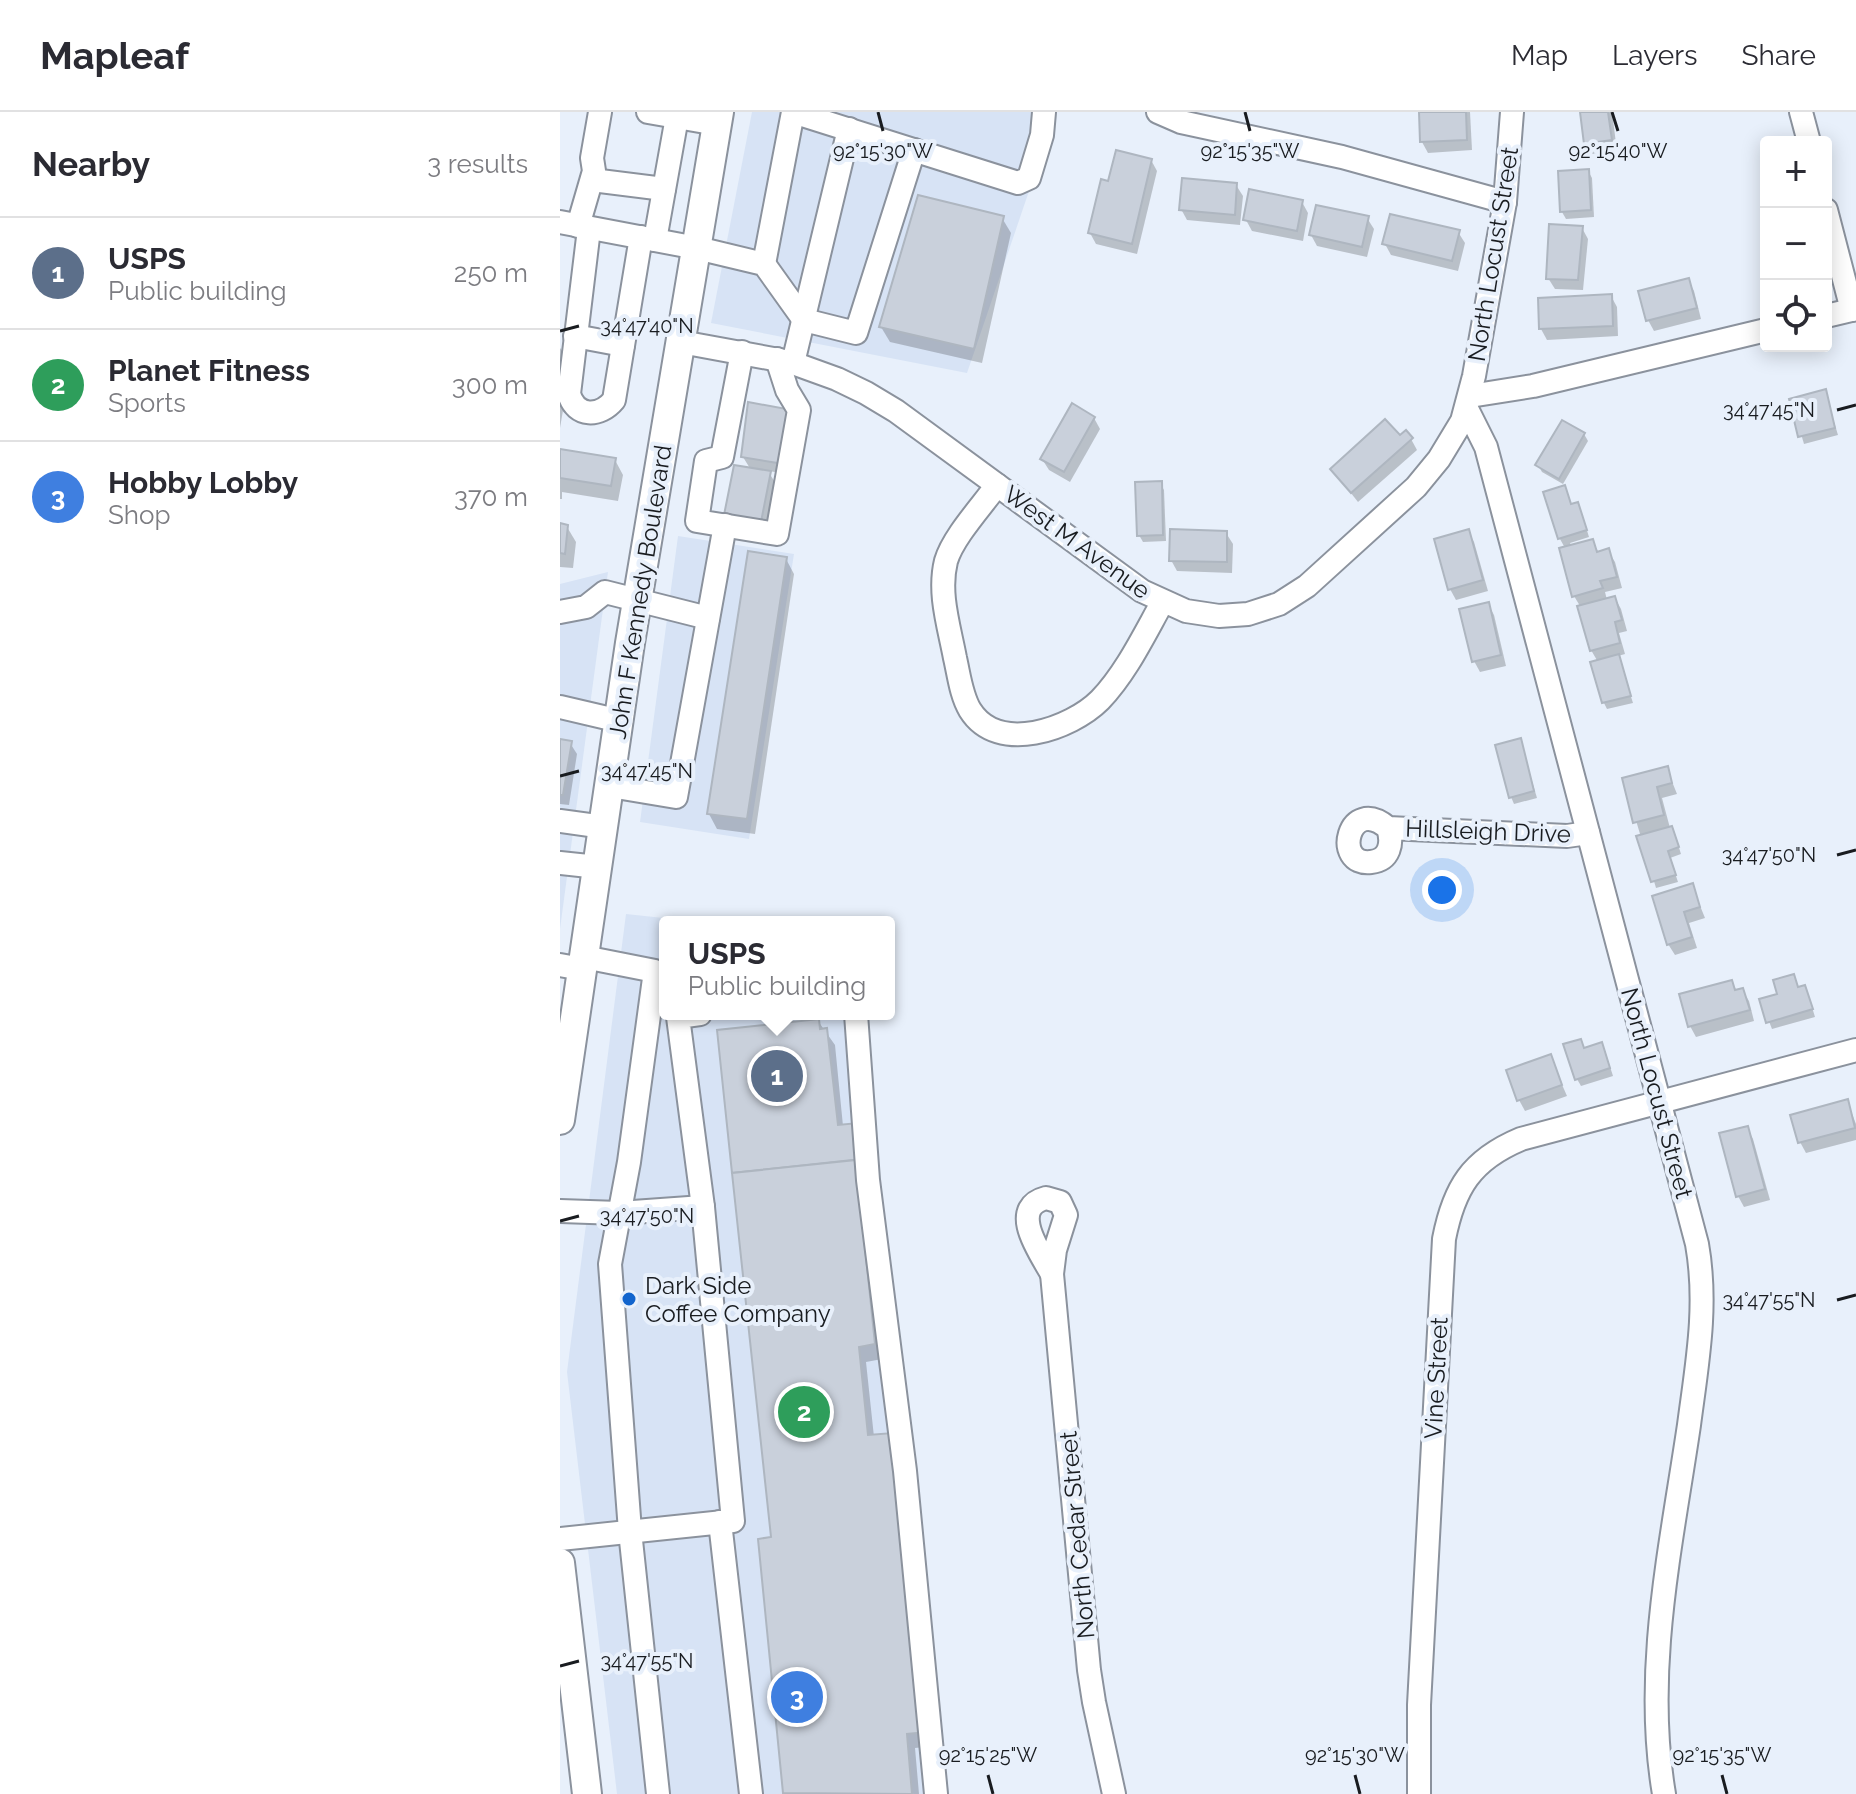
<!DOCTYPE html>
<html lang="en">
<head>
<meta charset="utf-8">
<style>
	body { margin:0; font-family:Raleway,sans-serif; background:#f2f2f3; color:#2b2b33 }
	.controls { position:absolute; right:24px; top:24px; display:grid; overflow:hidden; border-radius:8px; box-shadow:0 4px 20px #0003 }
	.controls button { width:72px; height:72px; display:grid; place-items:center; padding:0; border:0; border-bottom:2px solid #e1e1e2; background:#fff; color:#2b2b33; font:40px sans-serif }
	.you { position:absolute; left:882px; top:778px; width:28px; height:28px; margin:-20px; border:6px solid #fff; border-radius:50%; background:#1a73e8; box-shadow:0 0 0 12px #1a73e833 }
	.badge { display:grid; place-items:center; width:52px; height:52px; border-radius:50%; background:#ea580c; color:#fff; font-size:26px; font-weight:700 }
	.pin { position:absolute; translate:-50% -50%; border:4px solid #fff; box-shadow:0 2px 8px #0006 }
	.popup { position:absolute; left:99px; top:804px; width:236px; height:104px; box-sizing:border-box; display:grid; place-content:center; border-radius:8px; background:#fff; filter:drop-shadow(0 2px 6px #0005); font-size:26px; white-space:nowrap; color:#7c7c81 }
	.popup b { font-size:30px; color:#2b2b33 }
	.popup::after { content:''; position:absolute; left:50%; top:100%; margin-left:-16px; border:16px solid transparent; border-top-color:#fff }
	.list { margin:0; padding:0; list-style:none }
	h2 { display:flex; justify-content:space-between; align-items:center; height:104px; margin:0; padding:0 32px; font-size:34px }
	h2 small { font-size:26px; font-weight:400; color:#7c7c81 }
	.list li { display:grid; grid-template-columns:52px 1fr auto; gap:24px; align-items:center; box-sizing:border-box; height:112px; padding:0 32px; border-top:2px solid #e1e1e2 }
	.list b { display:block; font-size:30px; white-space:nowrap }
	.list p { margin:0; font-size:26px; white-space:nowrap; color:#7c7c81 }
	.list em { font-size:26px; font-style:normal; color:#7c7c81 }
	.icon { flex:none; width:44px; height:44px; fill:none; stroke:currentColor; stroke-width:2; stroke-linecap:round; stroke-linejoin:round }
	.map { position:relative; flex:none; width:1296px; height:1682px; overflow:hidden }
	header { display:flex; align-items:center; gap:48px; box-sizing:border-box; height:112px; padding:0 40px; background:#fff; border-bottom:2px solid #e1e1e2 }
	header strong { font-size:38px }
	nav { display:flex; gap:44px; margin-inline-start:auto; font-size:28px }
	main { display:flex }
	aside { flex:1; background:#fff }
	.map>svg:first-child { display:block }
	.built { fill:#d7e3f5 }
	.shadow { fill:#0003 }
	.building { fill:#c9d0db; stroke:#aeb6c0; stroke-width:2 }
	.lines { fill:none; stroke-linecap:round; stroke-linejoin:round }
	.minor-casing { stroke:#8b929d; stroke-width:26 }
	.major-casing { stroke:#8b929d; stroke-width:32 }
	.minor { stroke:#fff; stroke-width:22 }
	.major { stroke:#fff; stroke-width:28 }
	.ticks { fill:none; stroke:#191c20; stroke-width:3 }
	.poi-dot { fill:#1164cd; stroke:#e8f0fb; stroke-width:3 }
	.labels { text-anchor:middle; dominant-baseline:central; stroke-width:8; stroke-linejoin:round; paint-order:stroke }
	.street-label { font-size:24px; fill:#191c20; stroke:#e8f0fb }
	.poi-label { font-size:24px; fill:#191c20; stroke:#e8f0fb; text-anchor:start }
	.ticks-label { font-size:20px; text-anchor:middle; fill:#191c20; stroke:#e8f0fb; stroke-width:8; stroke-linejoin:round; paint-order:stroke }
</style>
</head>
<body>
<header>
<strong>Mapleaf</strong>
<nav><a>Map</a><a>Layers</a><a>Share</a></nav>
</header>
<main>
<aside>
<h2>Nearby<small>3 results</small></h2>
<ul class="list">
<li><span class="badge" style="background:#5c6f8a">1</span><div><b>USPS</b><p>Public building</p></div><em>250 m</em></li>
<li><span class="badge" style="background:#2e9e5b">2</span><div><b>Planet Fitness</b><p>Sports</p></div><em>300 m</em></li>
<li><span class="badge" style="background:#3f7fe0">3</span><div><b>Hobby Lobby</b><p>Shop</p></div><em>370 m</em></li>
</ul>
</aside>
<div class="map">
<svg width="1296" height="1682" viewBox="0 0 1296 1682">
	<rect width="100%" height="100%" fill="#e8f0fb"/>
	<g class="built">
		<path d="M192 0H496L407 261 151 211Z"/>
		<path d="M118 424 234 442 189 727 80 710Z"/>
		<path d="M48 460 0 817V472Z"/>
		<path d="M66 802 141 810H105V902H290L389 1682H57L7 1260Z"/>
	</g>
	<g class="shadow">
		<path d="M861 0H910L912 38 868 41 862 30Z"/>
		<path d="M1022 0H1052L1057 39 1032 42 1026 31Z"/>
		<path d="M591 48 597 59 577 142 536 132 530 121Z"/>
		<path d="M1028 59 1032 66 1034 105 1006 107 1002 100Z"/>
		<path d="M676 73 683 84 680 113 627 108 621 97Z"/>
		<path d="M742 90 748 101 743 129 692 119 686 108Z"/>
		<path d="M442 106 451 121 422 251 330 230 321 215Z"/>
		<path d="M807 106 814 117 807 145 757 134 751 123Z"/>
		<path d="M1022 116 1028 127 1023 178 995 177 988 166Z"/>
		<path d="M898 120 905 131 898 159 831 143 825 132Z"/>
		<path d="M1128 168 1134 179 1141 207 1094 219 1088 208Z"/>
		<path d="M1051 184 1057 195 1058 224 987 228 981 217Z"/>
		<path d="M0 236 11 251 0 316Z"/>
		<path d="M1265 280 1278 323 1244 332 1231 288Z"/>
		<path d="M189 292 229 362 208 359 216 372 205 425 172 419 191 358 183 345Z"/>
		<path d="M534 306 540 317 510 370 489 358 482 347Z"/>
		<path d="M1024 322 1028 329 1003 372 982 360 978 353Z"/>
		<path d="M840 326 851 327 857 338 798 390 772 357Z"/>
		<path d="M0 339 55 348 63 363 58 389 2 380V387H0Z"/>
		<path d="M600 371 604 378 606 429 583 430 579 423Z"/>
		<path d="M1004 375 1012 394 1017 392 1021 399 1029 425 1010 431 1012 435 1032 429 1039 441 1048 439 1055 450 1062 476 1045 480 1047 488 1055 486 1061 497 1067 519 1059 521 1065 542 1058 544 1073 591 1047 597 1044 591 1038 550 1031 538 1020 494 1014 484 1005 436 1000 427 986 381Z"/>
		<path d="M0 414 7 415 16 430 13 456 0 455Z"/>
		<path d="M908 419 914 430 928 479 896 488 890 477Z"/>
		<path d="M666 421 673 432 672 461 617 459 611 448Z"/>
		<path d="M226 447 234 462 195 722 157 717 149 702Z"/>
		<path d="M928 492 934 503 946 554 920 560 914 549Z"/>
		<path d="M960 628 977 686 954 692 951 685Z"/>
		<path d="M0 629 10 631 17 642 9 693 0 692Z"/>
		<path d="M1107 657 1117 682 1102 686 1110 716 1115 723 1121 742 1110 746 1118 770 1096 776 1064 668Z"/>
		<path d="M1132 774 1145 806 1129 811 1137 836 1115 843 1108 832Z"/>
		<path d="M1233 864 1239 877 1248 882 1255 905 1212 917 1201 889 1220 883Z"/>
		<path d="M1171 870 1177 880 1182 878 1189 889 1194 909 1136 925 1130 914Z"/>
		<path d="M258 909 275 933 283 1014 297 1013 322 1247 306 1250 314 1325 375 1634 355 1636 359 1682 225 1681 213 1427 159 920Z"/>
		<path d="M1024 938 1045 939 1053 964 1021 974 1017 967Z"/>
		<path d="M990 945 1007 984 965 999 959 988Z"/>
		<path d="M1287 989 1296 1012V1028L1246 1041 1240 1030Z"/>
		<path d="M1187 1016 1193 1027 1210 1088 1184 1095 1178 1084Z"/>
	</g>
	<g class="building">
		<path d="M859 0H906L907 28 860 30Z"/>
		<path d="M1020 0H1048L1052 28 1024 32Z"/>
		<path d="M556 38 592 47 572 132 528 121 541 67 548 69Z"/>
		<path d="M1029 57 1031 98 1000 100 998 59Z"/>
		<path d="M622 66 677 71 675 103 619 98Z"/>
		<path d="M689 77 743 88 737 119 683 108Z"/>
		<path d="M358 83 444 104 414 237 319 215Z"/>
		<path d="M756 93 809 104 802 135 749 123Z"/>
		<path d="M830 102 900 118 892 149 822 132Z"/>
		<path d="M989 112 1023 114 1018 168 986 167Z"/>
		<path d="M1129 166 1137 196 1086 209 1078 179Z"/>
		<path d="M1052 182 1053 214 979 217 978 186Z"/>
		<path d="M1266 277 1275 316 1238 325 1229 287Z"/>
		<path d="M188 290 232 298 224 352 181 345Z"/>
		<path d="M512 291 535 305 504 360 480 347Z"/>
		<path d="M825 307 840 323 846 318 853 326 791 381 770 357Z"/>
		<path d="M1002 308 1025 321 999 367 975 353Z"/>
		<path d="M0 337 56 346 51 374 0 366Z"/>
		<path d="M174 353 211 359 200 415 163 408Z"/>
		<path d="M602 369 603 423 577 424 575 370Z"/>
		<path d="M1005 373 1011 392 1018 390 1027 418 998 427 983 380Z"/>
		<path d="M0 411 8 413 5 442 0 441Z"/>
		<path d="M610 417 667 419V450L609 449Z"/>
		<path d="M909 417 923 468 888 478 874 427Z"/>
		<path d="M1033 427 1037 440 1049 436 1057 465 1040 469 1043 476 1012 485 999 436Z"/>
		<path d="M188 439 227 445 187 707 147 702Z"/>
		<path d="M1055 484 1062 508 1055 510 1060 531 1030 539 1017 494Z"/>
		<path d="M929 490 941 543 912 550 899 497Z"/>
		<path d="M1059 542 1071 584 1042 591 1030 550Z"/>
		<path d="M961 626 974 679 949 686 935 633Z"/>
		<path d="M0 627 12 629 3 683H0Z"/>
		<path d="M1108 654 1112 671 1097 675 1104 703 1073 711 1062 666Z"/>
		<path d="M1112 714 1119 735 1108 739 1116 763 1091 770 1076 724Z"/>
		<path d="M1133 771 1140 795 1124 800 1132 825 1107 833 1092 784Z"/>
		<path d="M1234 862 1238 875 1245 873 1253 897 1206 911 1199 887 1217 882 1213 868Z"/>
		<path d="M1172 868 1175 878 1183 876 1190 898 1128 915 1119 882Z"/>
		<path d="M259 907 260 917 267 916 278 1013 298 1011 302 1047 172 1061 157 918Z"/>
		<path d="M1021 927 1024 936 1042 930 1050 956 1015 968 1003 932Z"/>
		<path d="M991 942 1002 973 957 989 946 958Z"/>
		<path d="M1288 987 1295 1016 1238 1031 1230 1003Z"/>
		<path d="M1188 1014 1205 1077 1176 1085 1159 1021Z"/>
		<path d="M296 1048 315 1232 299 1235 308 1323 333 1321 368 1620 347 1622 352 1682 223 1681 198 1427 211 1425 172 1061Z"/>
	</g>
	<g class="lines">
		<defs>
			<g id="minor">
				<path d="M88 0 157 12"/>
				<path d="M233 0 458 71 469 66 482 23 484 0"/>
				<path d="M598 0 621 10 782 45 945 90"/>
				<path d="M1241 0 1249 30"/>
				<path d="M32 68 104 77"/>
				<path d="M1266 98 1292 198"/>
				<path d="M0 110 137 136 204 152 244 208 296 221 354 38"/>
				<path d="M18 114 34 59 32 46 40 0"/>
				<path d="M29 117 9 282C16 306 40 305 54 288L81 125"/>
				<path d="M95 128 117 5"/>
				<path d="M204 152 233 0"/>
				<path d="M1266 204 1296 197"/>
				<path d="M15 224 63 233"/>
				<path d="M121 230 230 250 277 267 306 281 336 299 582 479 626 499 659 504 688 502 719 492 747 474 856 375 879 347 902 309 914 264 945 90 952 0"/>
				<path d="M182 240 162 345 146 349 137 409 217 422 239 298 227 278 217 247"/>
				<path d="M233 251 289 17"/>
				<path d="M910 284 973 274 1206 218"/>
				<path d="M907 297 926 335 1137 1132C1148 1194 1137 1252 1129 1313 1111 1435 1083 1559 1104 1682"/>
				<path d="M437 373C422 394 393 425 386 449 378 481 389 514 395 546 399 563 401 583 410 598 438 643 511 617 540 588 566 561 584 523 602 491"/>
				<path d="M0 500 26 495 45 480 148 506"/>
				<path d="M0 595 60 609"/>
				<path d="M50 674 116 685 165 413"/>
				<path d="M0 709 44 715"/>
				<path d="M828 716C833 731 830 748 811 750 772 755 788 682 828 716L1007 724 1028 721"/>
				<path d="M0 751 38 755"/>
				<path d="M24 845 95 859 69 1050 50 1152 70 1419 98 1682"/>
				<path d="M0 853 22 857"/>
				<path d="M140 902 118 905 143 1095"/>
				<path d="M296 902 308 1068 345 1359 376 1682"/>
				<path d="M486 1086 500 1090 506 1103 495 1138 492 1162C481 1142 447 1096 486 1086Z"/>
				<path d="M0 1099 59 1101 143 1095 173 1409 0 1427"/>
				<path d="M492 1162 529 1558 534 1590 554 1682"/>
				<path d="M160 1410 191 1682"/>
				<path d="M859 1682V1593L884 1127C894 1076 911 1048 961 1027L1296 938"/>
			</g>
			<g id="major">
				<path d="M0 1008 70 531 159 0"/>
				<path d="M0 1451 27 1682"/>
			</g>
		</defs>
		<use href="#minor" class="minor-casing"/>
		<use href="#major" class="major-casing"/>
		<use href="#minor" class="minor"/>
		<use href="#major" class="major"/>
	</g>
	<path class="ticks" d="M318 0 323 19M685 0 690 19M1052 0 1058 19M0 219 19 214M1277 298 1296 293M0 664 19 659M1277 743 1296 738M0 1109 19 1104M1277 1188 1296 1183M0 1554 19 1549M428 1663 433 1682M795 1663 800 1682M1162 1663 1167 1682"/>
	<circle class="poi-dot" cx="69" cy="1187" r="8"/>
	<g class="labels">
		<g class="street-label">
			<text transform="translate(933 142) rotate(-81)">North Locust Street</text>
			<text transform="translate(517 430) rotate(36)">West M Avenue</text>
			<text transform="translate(80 480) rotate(-81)">John F Kennedy Boulevard</text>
			<text transform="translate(928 719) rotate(2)">Hillsleigh Drive</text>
			<text transform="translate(1097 981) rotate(75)">North Locust Street</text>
			<text transform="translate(876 1266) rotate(-87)">Vine Street</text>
			<text transform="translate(517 1423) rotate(-95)">North Cedar Street</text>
		</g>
		<g class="poi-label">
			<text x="85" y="1173">Dark Side<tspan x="85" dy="28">Coffee Company</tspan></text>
		</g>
	</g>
	<g class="ticks-label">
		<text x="323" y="46">92°15'30"W</text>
		<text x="690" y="46">92°15'35"W</text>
		<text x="1058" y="46">92°15'40"W</text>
		<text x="87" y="221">34°47'40"N</text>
		<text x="1209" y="305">34°47'45"N</text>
		<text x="87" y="666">34°47'45"N</text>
		<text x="1209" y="750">34°47'50"N</text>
		<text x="87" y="1111">34°47'50"N</text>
		<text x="1209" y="1195">34°47'55"N</text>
		<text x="87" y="1556">34°47'55"N</text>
		<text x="428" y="1650">92°15'25"W</text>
		<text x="795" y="1650">92°15'30"W</text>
		<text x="1162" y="1650">92°15'35"W</text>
	</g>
</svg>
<div class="controls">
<button>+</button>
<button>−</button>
<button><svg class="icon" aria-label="locate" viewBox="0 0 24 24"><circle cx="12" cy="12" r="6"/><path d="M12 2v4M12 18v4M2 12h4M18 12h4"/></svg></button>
</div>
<div class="you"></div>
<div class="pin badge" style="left:217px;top:964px;background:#5c6f8a">1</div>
<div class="popup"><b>USPS</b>Public building</div>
<div class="pin badge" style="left:244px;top:1300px;background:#2e9e5b">2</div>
<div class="pin badge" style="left:237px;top:1585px;background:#3f7fe0">3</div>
</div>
</main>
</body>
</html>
